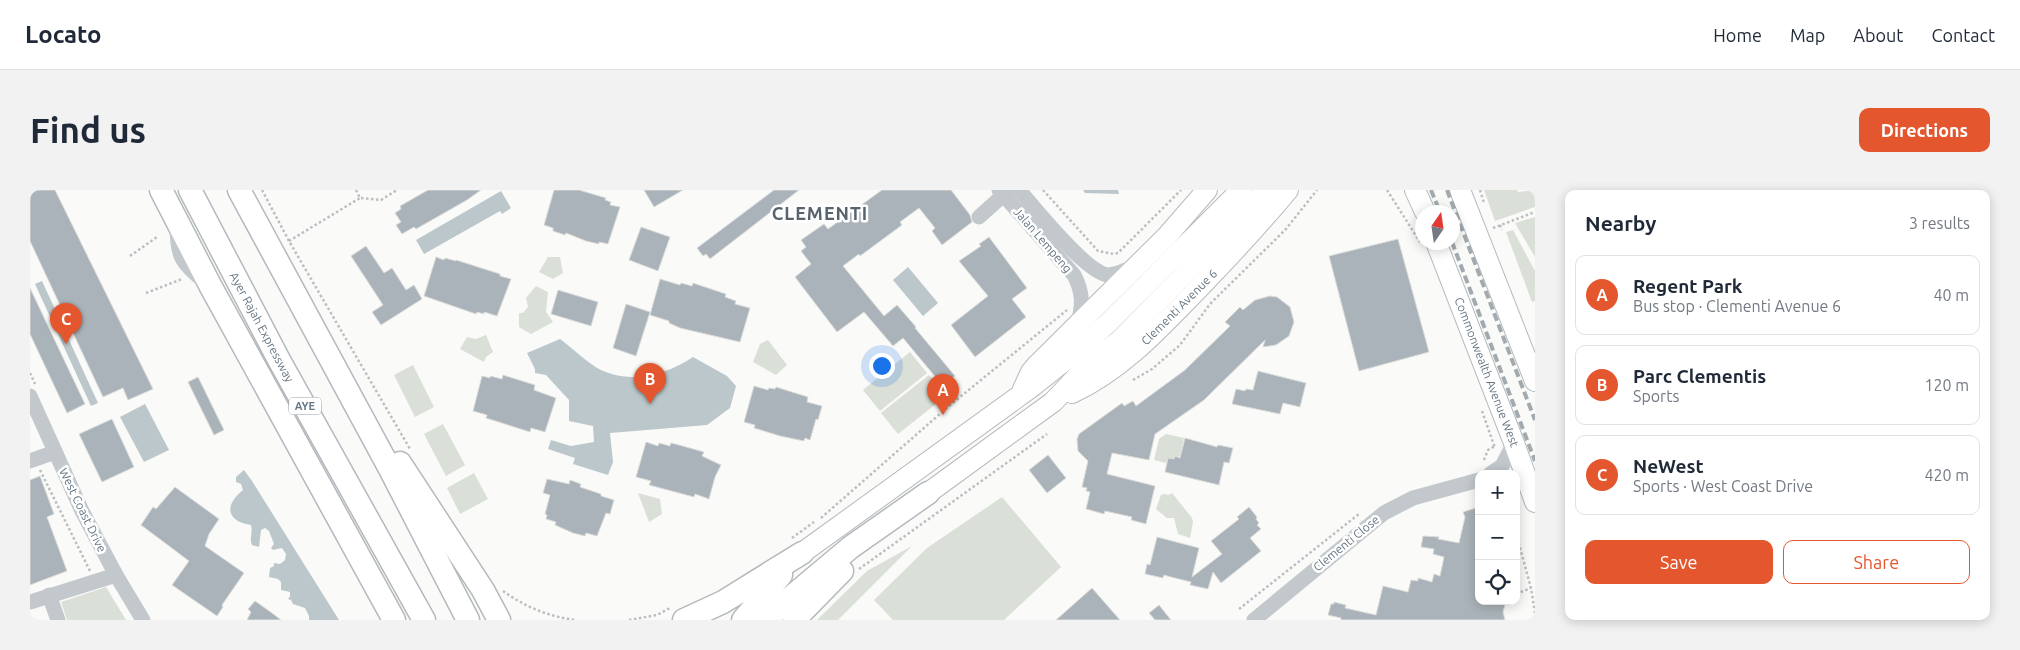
<!DOCTYPE html>
<html lang="en">
<head>
<meta charset="utf-8">
<style>
	body { margin:0; font-family:Ubuntu,sans-serif; background:#f2f2f3; color:#1f2937 }
	.controls { position:absolute; right:15px; bottom:15px; display:grid; overflow:hidden; border-radius:10px; box-shadow:0 2px 12px #0003 }
	.controls button { width:45px; height:45px; display:grid; place-items:center; padding:0; border:0; border-bottom:1px solid #e0e1e3; background:#fff; color:#1f2937; font:25px sans-serif }
	.compass { position:absolute; left:1385px; top:15px; width:45px; height:45px; border-radius:50%; background:#fff; box-shadow:0 2px 12px #0003; rotate:13deg }
	.you { position:absolute; left:851px; top:175px; width:18px; height:18px; margin:-12px; border:4px solid #fff; border-radius:50%; background:#1a73e8; box-shadow:0 0 0 8px #1a73e833 }
	.badge { display:grid; place-items:center; width:32px; height:32px; border-radius:50%; background:#e4572e; color:#fff; font-size:16px; font-weight:700 }
	.pin { position:absolute; translate:-50% -41px; filter:drop-shadow(0 1px 2px #0008) }
	.pin::after { content:''; position:absolute; top:26px; width:18px; height:15px; background:inherit; clip-path:polygon(0 0,100% 0,50% 100%) }
	.list { margin:0; padding:0; list-style:none }
	h2 { display:flex; justify-content:space-between; align-items:center; height:65px; margin:0; padding:0 20px; font-size:21px }
	h2 small { font-size:16px; font-weight:400; color:#747a83 }
	.list li { display:grid; grid-template-columns:32px 1fr auto; gap:15px; align-items:center; box-sizing:border-box; height:80px; margin:0 10px 10px; padding:0 10px; border:1px solid #e0e1e3; border-radius:10px }
	.list b { display:block; font-size:19px; white-space:nowrap }
	.list p { margin:0; font-size:16px; white-space:nowrap; color:#747a83 }
	.list em { font-size:16px; font-style:normal; color:#747a83 }
	.actions { display:flex; gap:10px; padding:15px 20px }
	.actions a { flex:1; padding:11px 0; border:1px solid #e4572e; border-radius:10px; text-align:center; font-size:18px; color:#e4572e }
	.actions .main { background:#e4572e; color:#fff }
	.icon { flex:none; width:28px; height:28px; fill:none; stroke:currentColor; stroke-width:2; stroke-linecap:round; stroke-linejoin:round }
	.map { position:relative; flex:none; width:1505px; height:430px; overflow:hidden; border-radius:10px }
	header { display:flex; align-items:center; gap:30px; box-sizing:border-box; height:70px; padding:0 25px; background:#fff; border-bottom:1px solid #e0e1e3 }
	header strong { font-size:24px }
	nav { display:flex; gap:28px; margin-inline-start:auto; font-size:18px }
	.intro { display:flex; align-items:center; justify-content:space-between; box-sizing:border-box; height:120px; padding:0 30px }
	h1 { margin:0; font-size:35px }
	.button { padding:12px 22px; border-radius:10px; background:#e4572e; color:#fff; font-size:18px; font-weight:700 }
	main { display:flex; gap:30px; padding:0 30px }
	aside { flex:1; background:#fff; border-radius:10px; box-shadow:0 2px 12px #0003 }
	.map>svg:first-child { display:block }
	.green { fill:#dadfd7 }
	.water { fill:#bbc7cb }
	.building { fill:#aab3b9; stroke:#dcdcda }
	.lines { fill:none; stroke-linecap:round; stroke-linejoin:round }
	.major-casing { stroke:#b5babe; stroke-width:22 }
	.highway-casing { stroke:#b4b9bd; stroke-width:25 }
	.path { stroke:#bbbfc2; stroke-width:2.5; stroke-dasharray:2.5 2.5; stroke-linecap:butt }
	.minor { stroke:#c3c8cc; stroke-width:15 }
	.major { stroke:#fff; stroke-width:20 }
	.highway { stroke:#fff; stroke-width:22 }
	.rail { stroke:#a2aab0; stroke-width:4; stroke-dasharray:8 4; stroke-linecap:butt }
	.labels { text-anchor:middle; dominant-baseline:central; stroke-width:5; stroke-linejoin:round; paint-order:stroke }
	.shield { fill:#fff; stroke:#939fa8; stroke-width:1 }
	.shield-label { font-size:11px; font-weight:bold; fill:#657683 }
	.street-label { font-size:12px; fill:#657683; stroke:#fff }
	.district-label { font-size:18px; font-weight:bold; letter-spacing:1px; fill:#57646e; stroke:#fff }
</style>
</head>
<body>
<header>
<strong>Locato</strong>
<nav><a>Home</a><a>Map</a><a>About</a><a>Contact</a></nav>
</header>
<div class="intro"><h1>Find us</h1><a class="button">Directions</a></div>
<main>
<div class="map">
<svg width="1505" height="430" viewBox="0 0 1505 430">
	<rect width="100%" height="100%" fill="#fafaf8"/>
	<g class="green">
		<path d="M1454 0H1487L1488 2 1505 0V17L1465 31Z"/>
		<path d="M1505 27V67L1485 33Z"/>
		<path d="M1483 40 1505 81V111L1502 112 1476 42Z"/>
		<path d="M518 67H530L533 83 523 89 509 82Z"/>
		<path d="M506 96 518 102 516 122 523 132 501 144 489 137V123H493L498 117 496 108Z"/>
		<path d="M456 145 463 162 456 167 454 172 430 159 437 147 446 149Z"/>
		<path d="M738 150 757 175 746 185 723 172 730 154Z"/>
		<path d="M880 162 897 183 850 221 833 200Z"/>
		<path d="M383 175 404 217 385 227 364 185Z"/>
		<path d="M899 185 916 206 868 244 851 223Z"/>
		<path d="M413 234 435 275 416 286 394 244Z"/>
		<path d="M1136 244 1154 248 1150 267 1145 266 1144 269 1138 268 1136 273 1124 270 1129 249Z"/>
		<path d="M444 283 458 309 430 324 417 298Z"/>
		<path d="M608 303 630 309 632 324 619 332Z"/>
		<path d="M1142 303 1162 328 1163 332 1160 348 1148 344 1144 328H1137L1126 319 1131 305 1134 304 1139 305Z"/>
		<path d="M972 307 1031 377 974 430H863L844 410 897 358Z"/>
		<path d="M882 356 808 430H787L837 381Z"/>
		<path d="M76 397 96 430H37L31 412Z"/>
	</g>
	<g class="water">
		<path d="M1053 0H1088L1089 4 1055 3Z"/>
		<path d="M471 1 481 18 472 24 470 21 394 64 386 50Z"/>
		<path d="M878 77 908 113 893 126 863 90Z"/>
		<path d="M12 91 68 213 61 216 5 94Z"/>
		<path d="M530 149C541 157 552 168 564 176 595 196 635 186 663 167L697 186 706 196 700 218 677 235 580 243 583 272 578 285 543 274 545 268 518 259 521 250 541 256 564 252 563 236 539 231V210L516 185 505 183V179L497 163Z"/>
		<path d="M115 214 139 260 114 272 90 227Z"/>
		<path d="M214 280 222 291 309 430H279V426L275 418 263 414 261 410 258 409 260 406V402L251 400V392L248 389 239 387 240 378 244 376V373L250 374 255 370 256 364 252 358 243 360 241 358 244 354 239 341 235 338 231 340 229 357 222 355C219 349 223 342 221 335 196 331 194 315 213 300L211 294 206 292V287Z"/>
	</g>
	<g class="building">
		<path d="M0 0H25L123 199 98 210 93 198 73 207 0 51Z"/>
		<path d="M398 0H451L437 10 386 39 384 37 372 44 366 35 371 32 365 23 371 19 370 16Z"/>
		<path d="M524 0H549L576 8 575 10 581 12 580 15 590 17 578 54 569 52V54L556 51 536 43 535 45 523 41V38L514 35Z"/>
		<path d="M614 0H653L624 17Z"/>
		<path d="M744 0H769L680 69 676 64 673 66 667 58Z"/>
		<path d="M852 0H921L940 25 942 32 912 55 902 41 905 38 889 18 870 32 872 35 830 66 829 64 813 76 854 126 867 115 886 137 885 138 925 186 913 196 873 148 863 156 834 122 807 142 765 87 781 74 771 61 776 57 771 50 794 34 798 39Z"/>
		<path d="M611 37 640 47 628 81 599 70Z"/>
		<path d="M959 47 997 98 982 109 996 127 945 167 921 135 958 106 929 71 951 56 949 54Z"/>
		<path d="M1368 49 1399 162 1329 181 1299 66Z"/>
		<path d="M336 56 354 83 362 78 376 100 384 95 392 109 351 135 342 122 353 115 321 66Z"/>
		<path d="M406 67 414 70 415 68 426 71V70L470 84V86L481 89 467 126 454 122V124L447 122 446 124 394 106Z"/>
		<path d="M630 89 650 95 651 93 662 96 663 93 696 104 695 107 706 111 705 114 720 118 710 152 650 138 639 133V131L620 125Z"/>
		<path d="M0 98 55 214 37 223 0 144Z"/>
		<path d="M528 100 568 112 561 136 521 124Z"/>
		<path d="M1240 106 1247 107 1260 117 1264 132 1259 146 1246 155 1233 157 1235 150 1174 210 1125 244 1119 270 1082 263 1077 284 1125 296 1116 334 1101 330 1102 327 1075 321 1074 324 1056 319 1060 302 1056 301 1057 298 1052 297 1058 271 1048 261 1047 249 1049 244 1092 213 1094 216 1103 211 1106 216 1155 180 1200 136 1195 132 1210 117 1213 120 1225 110Z"/>
		<path d="M596 114 620 122 606 166 583 158Z"/>
		<path d="M1228 181 1276 193 1270 217 1253 213 1250 224 1202 214 1206 199 1215 201 1216 199 1223 200Z"/>
		<path d="M473 185 505 195 504 200 526 208 515 242 501 238 500 242 456 228 457 225 443 221 452 186 460 188V186L472 189Z"/>
		<path d="M168 187 194 240 184 245 158 192Z"/>
		<path d="M724 196 738 200 739 198 745 199 746 197 778 207 777 212 792 216 788 230 786 229 780 250 775 248 774 251 750 246 724 238 725 235 714 232Z"/>
		<path d="M82 229 104 277 72 292 49 244Z"/>
		<path d="M1155 248 1187 257 1188 255 1203 258 1199 273 1194 272 1189 295 1135 282 1138 268 1144 269 1145 266 1150 268Z"/>
		<path d="M616 252 628 256 629 253 640 256 641 253 649 255 674 262 672 266 691 275 685 287 679 309 665 304 664 307 619 295 621 291 606 287Z"/>
		<path d="M1018 265 1036 288 1017 303 999 280Z"/>
		<path d="M10 286 24 324 17 327 37 381 0 395V290Z"/>
		<path d="M517 289 539 294 540 290 551 294 550 297 571 304V306L584 310 580 324 576 323 567 346 556 343 555 346 543 343 525 335 526 332 516 329 517 325 515 324 520 305 513 303Z"/>
		<path d="M145 297 189 329 179 344 175 356 214 383 192 415 193 417 187 426 142 395 159 371 111 335 123 317 126 319Z"/>
		<path d="M1219 317 1227 327 1226 329 1229 333 1227 335 1231 339 1220 348 1231 361 1191 393 1183 382 1178 399 1160 395 1161 392 1141 387 1134 385 1133 388 1115 384 1117 374 1120 375 1127 347 1169 358 1162 387 1192 364 1181 351 1209 329 1207 327Z"/>
		<path d="M1449 317V411H1476L1473 422 1475 430H1311V428L1298 425 1301 414H1304V412L1316 415 1315 418 1346 425 1353 396 1378 402 1381 390 1388 391V388L1402 392 1404 384 1410 386 1414 367 1403 364 1404 359 1391 357 1393 346 1409 347 1408 349 1429 353 1435 327 1433 322Z"/>
		<path d="M1062 398 1090 430H1026Z"/>
		<path d="M225 411 242 423 251 430H217L221 422 218 419Z"/>
		<path d="M1129 415 1141 430H1125L1119 423Z"/>
	</g>
	<g class="lines">
		<defs>
			<g id="major">
				<path d="M1385 0 1395 22"/>
				<path d="M1430 0 1505 191"/>
				<path d="M1406 52 1484 253 1505 312"/>
				<path d="M993 199 1001 182 1007 175 1137 46 1177 0"/>
				<path d="M1042 203C1092 180 1130 138 1168 99 1199 67 1229 35 1258 0"/>
				<path d="M898 303 1023 212 1059 174 1089 151 1212 26 1235 0"/>
				<path d="M772 363 1003 196 1043 164 1077 134 1211 0"/>
			</g>
			<g id="highway">
				<path d="M131 0 181 97 364 430"/>
				<path d="M160 0 249 170 394 430"/>
				<path d="M209 0 360 279 438 430"/>
				<path d="M370 273 453 400 469 430"/>
				<path d="M654 430 693 412 772 363"/>
				<path d="M713 430 751 385"/>
				<path d="M737 430 747 419 821 357 898 303"/>
				<path d="M764 430 812 381"/>
			</g>
		</defs>
		<use href="#major" class="major-casing"/>
		<use href="#highway" class="highway-casing"/>
		<g class="path">
			<path d="M232 0 259 51 380 259"/>
			<path d="M326 0 330 8 351 10 367 0"/>
			<path d="M1013 0 1068 61 1084 64 1088 63 1151 0"/>
			<path d="M1357 0 1390 52"/>
			<path d="M1450 0 1454 13"/>
			<path d="M1470 35 1472 40"/>
			<path d="M1463 38 1505 22"/>
			<path d="M259 51 330 8"/>
			<path d="M100 66 127 47"/>
			<path d="M116 103 152 89"/>
			<path d="M0 183 5 194"/>
			<path d="M1103 190 1122 179 1150 155 1180 114 1256 39 1287 0"/>
			<path d="M1452 221 1465 258"/>
			<path d="M1454 270 1458 260 1465 256"/>
			<path d="M10 280 60 381"/>
			<path d="M791 328 919 216 1037 120"/>
			<path d="M1486 343 1501 398 1505 423"/>
			<path d="M762 348 784 332"/>
			<path d="M829 379 1017 244"/>
			<path d="M473 401C495 417 520 427 546 430"/>
			<path d="M1486 404 1501 398"/>
			<path d="M1209 419 1329 324"/>
			<path d="M599 430 627 425 640 418"/>
		</g>
		<g class="minor">
			<path d="M969 0 1044 85C1053 102 1053 115 1048 133"/>
			<path d="M989 0C1005 18 1056 83 1078 85 1087 85 1095 80 1103 77"/>
			<path d="M949 27 979 0"/>
			<path d="M147 34C147 65 150 72 174 91"/>
			<path d="M0 206 52 321 86 385 113 430"/>
			<path d="M0 271 25 262"/>
			<path d="M1460 284 1472 276 1484 253"/>
			<path d="M19 405 28 430"/>
			<path d="M0 412 86 385"/>
			<path d="M1224 430 1354 323 1383 308 1449 290"/>
		</g>
		<use href="#major" class="major"/>
		<use href="#highway" class="highway"/>
		<g class="rail">
			<path d="M1401 0 1410 22"/>
			<path d="M1417 0 1505 230"/>
			<path d="M1422 52 1505 271"/>
		</g>
	</g>
	<g class="labels">
		<rect class="shield" x="259" y="207.5" width="32" height="17" rx="4"/>
		<g class="shield-label">
			<text x="275" y="216">AYE</text>
		</g>
		<g class="street-label">
			<text transform="translate(1013 50) rotate(49)">Jalan Lempeng</text>
			<text transform="translate(1149 117) rotate(-45)">Clementi Avenue 6</text>
			<text transform="translate(232 137) rotate(62)">Ayer Rajah Expressway</text>
			<text transform="translate(1457 182) rotate(69)">Commonwealth Avenue West</text>
			<text transform="translate(53 320) rotate(64)">West Coast Drive</text>
			<text transform="translate(1316 353) rotate(-39)">Clementi Close</text>
		</g>
		<g class="district-label">
			<text x="790" y="23">CLEMENTI</text>
		</g>
	</g>
</svg>
<div class="controls">
<button>+</button>
<button>−</button>
<button><svg class="icon" aria-label="locate" viewBox="0 0 24 24"><circle cx="12" cy="12" r="6"/><path d="M12 2v4M12 18v4M2 12h4M18 12h4"/></svg></button>
</div>
<svg class="compass" viewBox="-18 -18 36 36"><path d="M0-13l5 13h-10z" fill="#e53935"/><path d="M0 13l5-13h-10z" fill="#747a83"/></svg>
<div class="you"></div>
<div class="pin badge" style="left:913px;top:225px">A</div>
<div class="pin badge" style="left:620px;top:214px">B</div>
<div class="pin badge" style="left:36px;top:154px">C</div>
</div>
<aside>
<h2>Nearby<small>3 results</small></h2>
<ul class="list">
<li><span class="badge">A</span><div><b>Regent Park</b><p>Bus stop · Clementi Avenue 6</p></div><em>40 m</em></li>
<li><span class="badge">B</span><div><b>Parc Clementis</b><p>Sports</p></div><em>120 m</em></li>
<li><span class="badge">C</span><div><b>NeWest</b><p>Sports · West Coast Drive</p></div><em>420 m</em></li>
</ul>
<div class="actions"><a class="main">Save</a><a>Share</a></div>
</aside>
</main>
</body>
</html>
